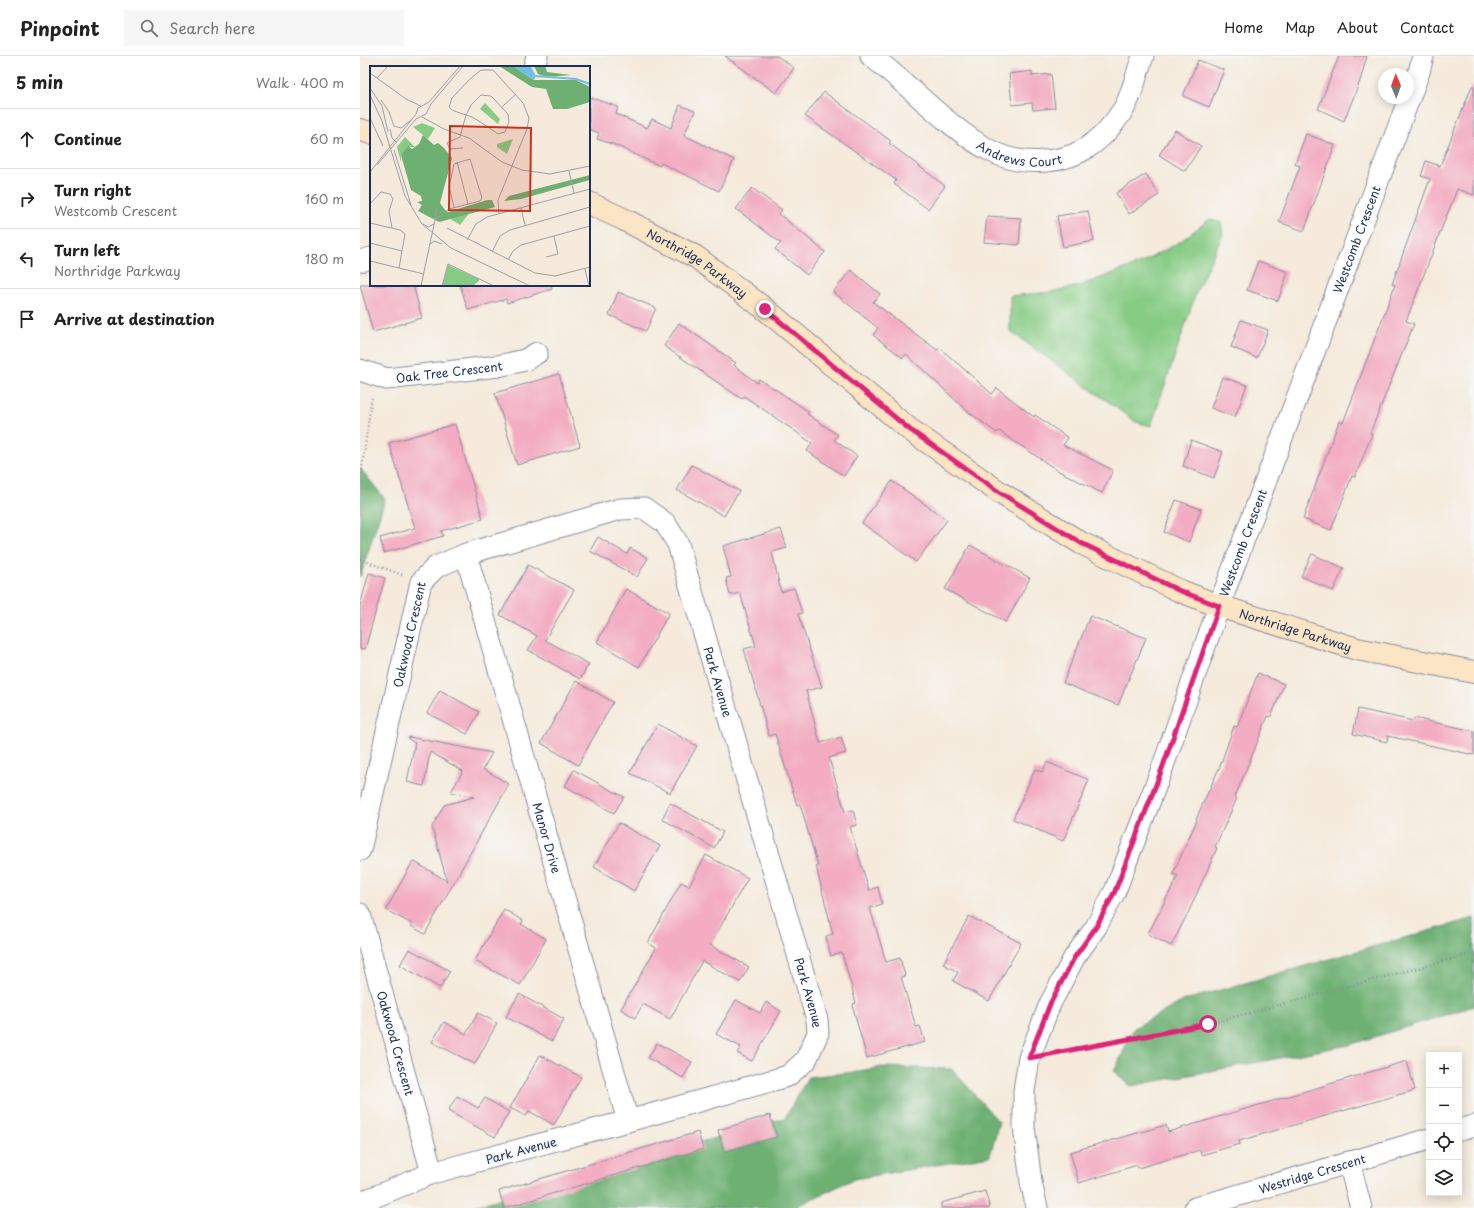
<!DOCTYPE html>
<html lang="en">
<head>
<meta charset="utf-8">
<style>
	body { margin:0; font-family:"Playpen Sans",sans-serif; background:#f6f6f6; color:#222 }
	.controls { position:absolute; right:12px; bottom:12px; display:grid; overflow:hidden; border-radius:0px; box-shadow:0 2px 10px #0003 }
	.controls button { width:36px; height:36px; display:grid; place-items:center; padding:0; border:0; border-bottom:1px solid #e0e0e0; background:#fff; color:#222; font:20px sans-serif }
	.compass { position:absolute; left:1018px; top:12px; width:36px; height:36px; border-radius:50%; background:#fff; box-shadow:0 2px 10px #0003; rotate:359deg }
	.stop { position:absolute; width:12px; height:12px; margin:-9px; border:3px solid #db2777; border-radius:50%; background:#fff }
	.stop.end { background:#db2777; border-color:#fff; box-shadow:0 1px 4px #0008 }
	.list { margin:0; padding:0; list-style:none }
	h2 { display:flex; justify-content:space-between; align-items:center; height:52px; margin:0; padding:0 16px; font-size:17px }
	h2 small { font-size:13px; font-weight:400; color:#767676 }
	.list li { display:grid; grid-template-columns:26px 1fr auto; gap:12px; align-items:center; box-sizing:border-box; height:60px; padding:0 16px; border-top:1px solid #e0e0e0 }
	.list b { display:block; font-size:15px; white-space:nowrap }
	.list p { margin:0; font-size:13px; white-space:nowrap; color:#767676 }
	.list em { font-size:13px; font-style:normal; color:#767676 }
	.icon { flex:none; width:22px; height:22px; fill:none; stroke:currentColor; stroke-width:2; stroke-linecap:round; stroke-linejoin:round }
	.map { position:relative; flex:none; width:1114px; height:1152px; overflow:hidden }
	header { display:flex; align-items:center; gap:24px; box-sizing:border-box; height:56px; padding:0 20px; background:#fff; border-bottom:1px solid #e0e0e0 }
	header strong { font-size:19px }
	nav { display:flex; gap:22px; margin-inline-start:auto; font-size:14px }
	.search { width:280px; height:36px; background:#f6f6f6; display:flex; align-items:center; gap:10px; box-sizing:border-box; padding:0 14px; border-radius:0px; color:#767676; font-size:15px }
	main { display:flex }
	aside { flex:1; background:#fff }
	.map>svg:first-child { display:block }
	.green { fill:#87cc85; stroke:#517e72 }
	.forest { fill:#6db072; stroke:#447068 }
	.building { fill:#f3acc1 }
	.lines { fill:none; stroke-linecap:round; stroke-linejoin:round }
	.street-casing { stroke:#888c9c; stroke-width:23 }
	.secondary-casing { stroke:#888c9c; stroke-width:24 }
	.path { stroke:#888c9c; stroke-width:2.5; stroke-dasharray:1 3; stroke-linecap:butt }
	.street { stroke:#fff; stroke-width:21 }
	.secondary { stroke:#fce5c4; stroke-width:22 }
	.route { stroke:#db2777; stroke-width:5 }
	.labels { text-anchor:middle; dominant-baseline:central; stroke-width:3; stroke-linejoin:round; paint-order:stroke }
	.street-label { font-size:12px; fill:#1b2f5e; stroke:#f6f6f2 }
	.inset-river { fill:none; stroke:#6fbeea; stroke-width:2 }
	.inset-road { fill:none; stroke:#9e9fa9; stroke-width:1 }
	.view { fill:#c8321e; fill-opacity:0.15; stroke:#c8321e; stroke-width:2 }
	.inset-edge { fill:none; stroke:#1b2f5e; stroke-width:2 }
</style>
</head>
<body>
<header>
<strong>Pinpoint</strong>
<div class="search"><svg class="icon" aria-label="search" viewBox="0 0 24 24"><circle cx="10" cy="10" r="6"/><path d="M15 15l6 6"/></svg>Search here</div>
<nav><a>Home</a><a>Map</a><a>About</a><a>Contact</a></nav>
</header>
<main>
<aside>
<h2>5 min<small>Walk · 400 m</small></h2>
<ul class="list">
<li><svg class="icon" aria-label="ahead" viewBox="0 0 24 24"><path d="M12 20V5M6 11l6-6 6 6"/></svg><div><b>Continue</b></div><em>60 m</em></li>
<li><svg class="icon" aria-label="right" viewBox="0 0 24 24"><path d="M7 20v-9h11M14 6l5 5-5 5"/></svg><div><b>Turn right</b><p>Westcomb Crescent</p></div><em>160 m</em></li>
<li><svg class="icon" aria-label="left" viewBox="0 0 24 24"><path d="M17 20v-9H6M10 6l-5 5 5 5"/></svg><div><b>Turn left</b><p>Northridge Parkway</p></div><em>180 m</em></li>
<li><svg class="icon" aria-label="arrive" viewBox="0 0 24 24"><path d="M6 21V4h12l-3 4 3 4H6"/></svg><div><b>Arrive at destination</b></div></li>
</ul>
</aside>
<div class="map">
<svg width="1114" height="1152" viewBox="0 0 1114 1152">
	<rect width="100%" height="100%" fill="#f6f6f2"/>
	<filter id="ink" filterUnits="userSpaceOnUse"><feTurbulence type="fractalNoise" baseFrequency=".025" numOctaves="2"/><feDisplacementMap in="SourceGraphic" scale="8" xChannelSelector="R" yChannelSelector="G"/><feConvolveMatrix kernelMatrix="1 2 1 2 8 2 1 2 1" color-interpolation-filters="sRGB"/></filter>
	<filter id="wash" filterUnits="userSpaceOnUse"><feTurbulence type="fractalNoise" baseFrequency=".012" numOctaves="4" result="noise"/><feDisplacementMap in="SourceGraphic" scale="16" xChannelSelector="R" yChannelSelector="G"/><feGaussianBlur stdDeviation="0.9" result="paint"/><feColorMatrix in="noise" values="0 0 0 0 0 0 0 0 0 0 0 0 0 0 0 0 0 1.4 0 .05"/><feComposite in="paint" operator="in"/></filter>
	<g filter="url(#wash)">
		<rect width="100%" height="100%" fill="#f5eadb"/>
		<path class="green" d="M850 163 861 167 863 178 837 234 791 370 776 366 650 275V240L691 236 719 230 783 206 821 185Z"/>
		<g class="forest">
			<path d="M0 412 25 443 0 521Z"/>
			<path d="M1114 862V950L989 989 771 1030 754 1016 774 972 825 944Z"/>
			<path d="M522 1011 592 1013 639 1066 630 1100 494 1123 439 1149 437 1152H107L425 1062 448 1021 493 1016Z"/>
		</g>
		<g id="blocks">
			<g class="building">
				<path d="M365 0H417L434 12 416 37Z"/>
				<path d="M979 0H1007L1000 25 984 65 958 53Z"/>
				<path d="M838 4 864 14 849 51 823 40Z"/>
				<path d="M672 15V20L691 18 695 52 673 54 672 47 652 49 649 18Z"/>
				<path d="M1112 30H1114V139L1097 133 1046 265 1054 268 1010 377 1012 378 995 421 992 420 971 474 943 463 979 365 983 367 1035 229 1032 228 1070 123 1061 120 1066 105 1080 110Z"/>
				<path d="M464 36 531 85 529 87 585 130 568 153 534 128 536 124 445 60Z"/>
				<path d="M229 41 258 51 256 58 287 72 292 63 311 72 320 49 335 55 324 79 374 104 359 135 301 107 300 110 255 89 237 83 239 77 229 73Z"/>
				<path d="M815 74 841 90 825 115 799 99Z"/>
				<path d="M946 78 975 89 944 175 919 166 940 110 935 108Z"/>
				<path d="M786 118 799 139 769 158 756 137Z"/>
				<path d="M392 132 422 154 419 158 465 196 447 219 415 193 421 187 376 153Z"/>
				<path d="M728 155 734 185 703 191 697 160Z"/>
				<path d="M627 160 661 162 659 189 624 186Z"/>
				<path d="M898 205 928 216 918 245 887 234Z"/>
				<path d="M491 214 520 238 513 246 577 294 580 292 632 338 637 332 674 361 675 359 708 382 703 389 753 414 742 437 697 414 639 375 637 377 606 354 546 298 543 302 513 279 518 272 473 236Z"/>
				<path d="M0 229H53L62 262 13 276Z"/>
				<path d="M100 229H191L192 233 147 247 146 243 108 254Z"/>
				<path d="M258 236 296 252 286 275 249 259Z"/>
				<path d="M881 264 908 274 897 302 871 291Z"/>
				<path d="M319 267 376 307 374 309 397 327 399 323 421 337 449 356 447 358 478 379 474 384 497 400 484 420 447 395 452 387 384 340 382 343 304 290Z"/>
				<path d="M199 318 220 390 157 409 135 337Z"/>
				<path d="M862 321 887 329 875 361 851 352Z"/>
				<path d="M95 368 123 463 81 475 83 480 24 497 20 482 55 472 29 387Z"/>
				<path d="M831 384 863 396 854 422 823 410Z"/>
				<path d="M332 409 379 435 364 460 317 434Z"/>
				<path d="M532 425 587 464 556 506 502 467Z"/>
				<path d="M816 444 841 453 829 486 804 476Z"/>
				<path d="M421 473 427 492 412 496 421 536 434 532 442 557 438 558 462 631 446 635 460 687 481 681 486 697 469 702 485 756 493 754 497 769 490 771 509 834 518 831 522 848 510 852 526 906 540 902 545 920 541 921 556 971 560 970 565 986 507 1002 494 956 493 948 496 947 482 897 471 900 466 880 473 878 456 810H458L440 748 437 749 415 678 409 680 384 593 396 590 380 537 370 539 366 522 371 521 363 490Z"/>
				<path d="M238 481 267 498 270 492 288 502 277 521 230 495Z"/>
				<path d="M610 489 670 522 646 566 585 533Z"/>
				<path d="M952 498 984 512 973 535 941 520Z"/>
				<path d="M168 509 214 534 185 584 229 608 220 623 168 594 177 580 140 559Z"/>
				<path d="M9 517 25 522 5 593H0V550Z"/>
				<path d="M266 533 309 557 279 611 237 586Z"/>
				<path d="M730 560 786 582 758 649 703 627Z"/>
				<path d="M898 617 924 628 911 661 908 660 875 741 877 742 855 791 857 792 828 857 811 890 788 878 818 820 813 818 837 764 836 763 860 710 874 670 877 671Z"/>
				<path d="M216 625 253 646 218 709 181 687Z"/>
				<path d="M80 634 119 656 107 678 67 657Z"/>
				<path d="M998 653 1053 665 1054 662 1114 675V699L1028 680 1027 686 993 678Z"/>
				<path d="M298 668 337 690 310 737 270 717Z"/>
				<path d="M49 681 132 697 123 713 149 728 65 878 51 870 52 868 26 854 53 805 87 825 72 771 84 749 114 741 91 736 103 715 70 696 64 730 47 726 55 687 48 683Z"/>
				<path d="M687 706 729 724 703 785 653 763 675 713 682 716Z"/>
				<path d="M214 714 264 741 254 757 205 730Z"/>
				<path d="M310 747 363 776 354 792 302 763Z"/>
				<path d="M259 767 300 790 274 835 234 811Z"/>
				<path d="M346 799 388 822 350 889 389 911 380 926 342 905 310 963 283 948 275 962 261 953 296 892 288 887 321 826 329 830Z"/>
				<path d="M144 853 163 865 161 868 186 883 160 929 115 905Z"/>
				<path d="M609 860 661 887 629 945 593 925 598 916 583 908Z"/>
				<path d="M49 893 90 915 80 932 40 909Z"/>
				<path d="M159 938 204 963 192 985 146 961Z"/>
				<path d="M376 944 400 957 406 946 421 955 392 1005 377 997 381 991 356 978Z"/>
				<path d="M118 957 137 967 115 1008 72 986 84 966 106 978Z"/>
				<path d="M297 987 332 1006 323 1022 288 1002Z"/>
				<path d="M180 999 221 1021 194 1069 169 1055 166 1060 150 1052Z"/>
				<path d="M1047 1005 1055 1034 879 1085 880 1088 841 1099 840 1094 778 1112 777 1109 719 1127 710 1096 806 1069 808 1076Z"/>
				<path d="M97 1040 118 1052 125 1042 149 1056 135 1081 88 1055Z"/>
				<path d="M410 1059 417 1081 364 1096 358 1074Z"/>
				<path d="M338 1076 343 1093 144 1152 139 1135Z"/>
				<path d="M625 1135 630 1152H581V1147Z"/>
			</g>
		</g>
	</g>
	<g filter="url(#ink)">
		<use href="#blocks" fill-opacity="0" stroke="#888c9c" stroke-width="1"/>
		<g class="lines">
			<defs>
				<g id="street">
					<path id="s1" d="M511 0C550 29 587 71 629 94 657 110 698 109 725 93 740 84 754 68 763 54 772 40 777 16 783 0"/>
					<path d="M174 11 177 0"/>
					<path d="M0 205 11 202"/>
					<path id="s2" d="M0 314 27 323 138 310 165 304 177 297"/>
					<path id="s3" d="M106 498 268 1065"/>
					<path id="s4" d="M0 794 61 526 76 511 106 498 260 453 284 452 305 467 318 488 457 964 458 977 446 1004 428 1020 268 1065 72 1117 0 1147"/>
					<path id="s5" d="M0 858 72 1117"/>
					<path d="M1099 1074 1114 1070"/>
					<path d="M989 1106 1001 1152"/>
					<path id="s6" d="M677 1152 671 1126 664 1071V1035L669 1002 690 948 714 902 736 871 755 835 802 713 859 550 1059 16 1063 0"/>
					<path id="s7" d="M835 1152 1069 1083"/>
				</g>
				<g id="secondary">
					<path d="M0 74 11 77"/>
					<path id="s8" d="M229 147 265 164 336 201 405 253 549 373 639 436 721 487 818 534 859 550 997 593 1114 616"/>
				</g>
			</defs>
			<use href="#street" class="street-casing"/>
			<use href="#secondary" class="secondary-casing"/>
			<g class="path">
				<path d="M0 426 12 339"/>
				<path d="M0 503 42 519"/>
				<path d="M693 997 848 968 1114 897"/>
			</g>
			<use href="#street" class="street"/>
			<use href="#secondary" class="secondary"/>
		</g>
	</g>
	<g class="lines" filter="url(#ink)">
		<path class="route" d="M405 253 549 373 639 436 721 487 818 534 859 550 802 713 755 835 736 871 714 902 690 948 669 1002 848 968"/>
	</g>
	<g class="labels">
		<g class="street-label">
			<text stroke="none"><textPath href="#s1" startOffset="182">Andrews Court</textPath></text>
			<text stroke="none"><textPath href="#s6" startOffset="1035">Westcomb Crescent</textPath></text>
			<text stroke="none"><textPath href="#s8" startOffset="124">Northridge Parkway</textPath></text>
			<text stroke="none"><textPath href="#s2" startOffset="91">Oak Tree Crescent</textPath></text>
			<text stroke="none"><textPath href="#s6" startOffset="711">Westcomb Crescent</textPath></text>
			<text stroke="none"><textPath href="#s8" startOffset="832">Northridge Parkway</textPath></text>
			<text stroke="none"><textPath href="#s4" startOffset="221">Oakwood Crescent</textPath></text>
			<text stroke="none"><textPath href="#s4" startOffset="707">Park Avenue</textPath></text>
			<text stroke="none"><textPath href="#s3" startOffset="295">Manor Drive</textPath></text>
			<text stroke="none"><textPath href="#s4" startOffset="1031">Park Avenue</textPath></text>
			<text stroke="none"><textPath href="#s5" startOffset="134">Oakwood Crescent</textPath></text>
			<text transform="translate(161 1094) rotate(-15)">Park Avenue</text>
			<text stroke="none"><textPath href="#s7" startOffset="122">Westridge Crescent</textPath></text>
		</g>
	</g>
	<g transform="translate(10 10)">
		<rect width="220" height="220" fill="#f5eadb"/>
		<path d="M115 37 130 53 128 58 110 43ZM52 57 65 62 58 73 43 61ZM35 71 45 81H40L31 89V96L27 81ZM143 73 137 88 127 81V78ZM100 146 90 159 79 152ZM78 199 109 213V215L103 220H72Z" fill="#87cc85"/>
		<path d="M129 0H143L164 14H206L220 21V36L197 43H183L176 23 162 21ZM164 0H175L177 6 201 9 177 11 168 8ZM53 69 64 79 68 77 74 82 82 92 70 137 75 144 78 146 117 134H122L125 141 69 156 48 145 52 139 47 136 52 135 51 130 41 124 31 89 38 80 42 83 49 78ZM220 109V114L216 115 151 133 134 135 139 130Z" fill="#6db072"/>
		<path d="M143 0 161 1 166 10 164 14Z" fill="#6fbeea"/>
		<path class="inset-river" d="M166 10 206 13 220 18"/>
		<path class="inset-road" d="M0 7 36 33 51 40M7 12 18 0M0 22 12 40 18 66M0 29 12 55 35 130 52 158 81 182 160 220M11 34 19 46 24 60 31 62 41 54M132 41 146 28M52 51 74 63 99 72 132 96 152 104 180 108 220 100M0 52 13 80M20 63 22 72 27 77M93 82 80 83 77 77 90 71 96 49 101 39 111 29 121 30 138 48 139 56 135 66 128 68 109 55 102 51 87 46 82 44 79 41 82 32 100 13 111 4H123L153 37 159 52 157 63 128 134 129 148M24 84 41 139M87 96 98 138M7 99 46 53 56 48 61 38 93 0M199 105 204 127M0 106 46 48 48 42 59 36 90 0M0 138 11 126 20 128 23 133 19 145 22 162M151 142 155 159M65 154 67 141M0 157 30 164 35 168 29 202M53 158 58 161 64 158M77 162 165 207 185 210 220 201M97 174 106 158 117 151 220 123M0 177 32 185M59 179 64 175 72 178M122 186 130 170 140 164 220 141M176 191 188 188 184 170M138 194 143 185 151 179 220 160M0 195 54 208M215 203 219 220M51 220 65 154 79 143 110 135 112 132 100 93 84 98 79 121 84 141M72 220 78 198 124 220"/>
		<path class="view" d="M80 60 161 62 160 145 79 144Z"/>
		<rect width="220" height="220" class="inset-edge"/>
	</g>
</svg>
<div class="controls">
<button>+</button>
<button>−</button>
<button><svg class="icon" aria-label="locate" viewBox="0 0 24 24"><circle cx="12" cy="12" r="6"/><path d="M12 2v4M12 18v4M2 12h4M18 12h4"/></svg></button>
<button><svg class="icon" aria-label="layers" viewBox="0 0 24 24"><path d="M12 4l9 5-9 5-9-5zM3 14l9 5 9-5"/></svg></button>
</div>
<svg class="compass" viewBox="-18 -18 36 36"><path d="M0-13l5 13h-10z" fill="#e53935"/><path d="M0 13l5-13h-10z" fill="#767676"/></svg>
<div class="stop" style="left:848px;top:968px"></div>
<div class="stop end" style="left:405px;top:253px"></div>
</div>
</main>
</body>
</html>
